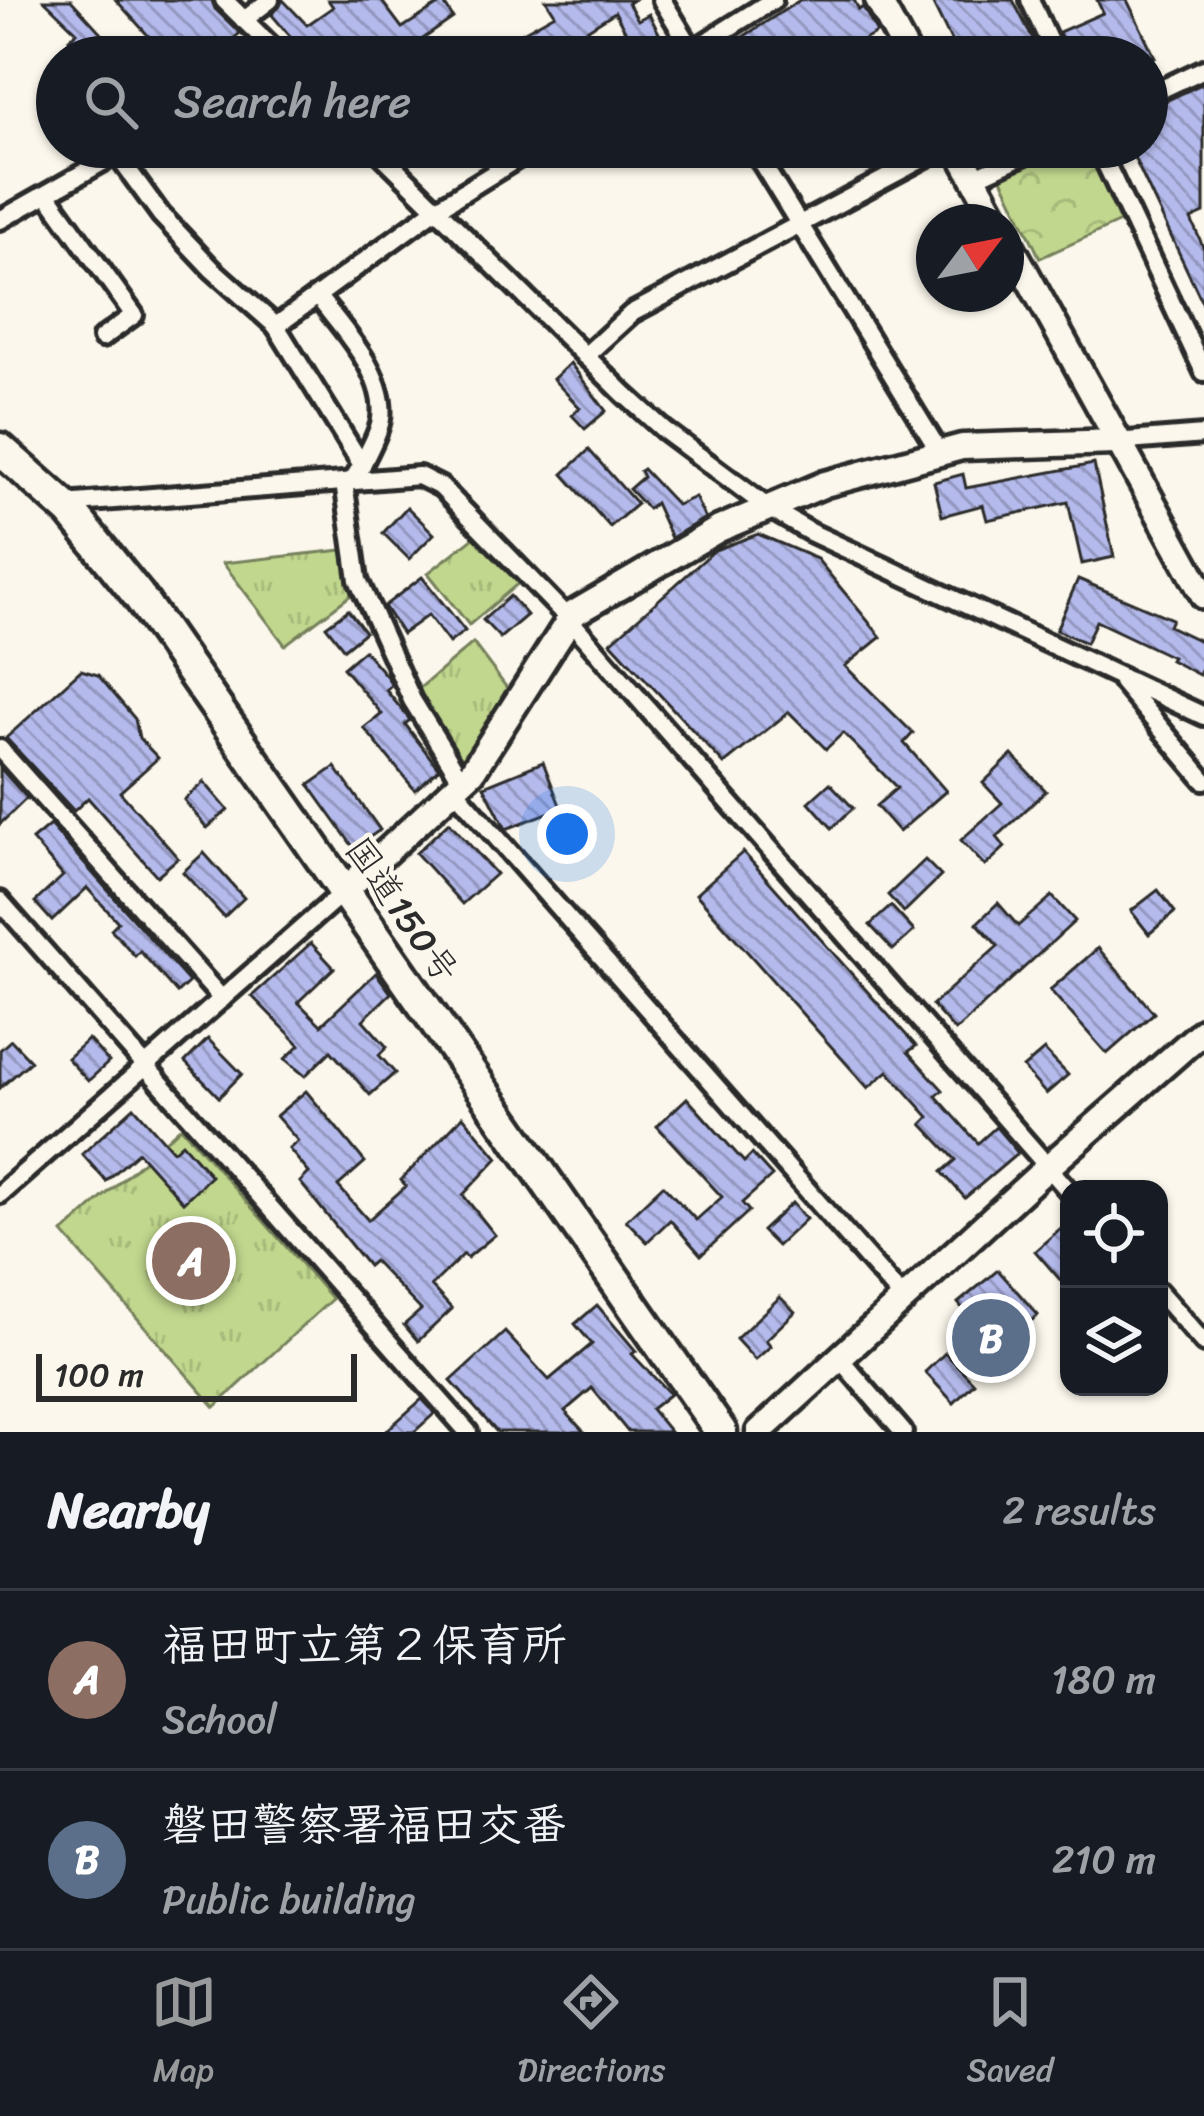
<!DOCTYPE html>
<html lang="en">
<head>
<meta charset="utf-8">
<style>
	body { margin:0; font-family:Sriracha,"Klee One",sans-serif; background:#242831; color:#f1f3f6 }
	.controls { position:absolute; right:36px; bottom:36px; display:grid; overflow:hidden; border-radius:24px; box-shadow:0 3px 9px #0004 }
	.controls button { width:108px; height:108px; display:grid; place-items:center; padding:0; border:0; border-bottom:3px solid #363941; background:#171b24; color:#f1f3f6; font:60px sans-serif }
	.compass { position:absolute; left:916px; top:204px; width:108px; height:108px; border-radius:50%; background:#171b24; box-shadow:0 3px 9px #0004; rotate:58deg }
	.scale { position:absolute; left:36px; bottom:30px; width:321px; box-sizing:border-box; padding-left:12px; border:6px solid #2b2b2b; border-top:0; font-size:33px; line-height:42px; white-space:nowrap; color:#2b2b2b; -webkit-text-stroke:9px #fbf7ec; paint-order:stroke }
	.you { position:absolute; left:567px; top:834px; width:42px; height:42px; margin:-30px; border:9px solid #fff; border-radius:50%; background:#1a73e8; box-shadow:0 0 0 18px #1a73e833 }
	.badge { display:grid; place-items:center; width:78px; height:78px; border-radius:50%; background:#98999b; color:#fff; font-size:39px; font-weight:700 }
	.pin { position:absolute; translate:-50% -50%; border:6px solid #fff; box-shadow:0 3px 12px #0006 }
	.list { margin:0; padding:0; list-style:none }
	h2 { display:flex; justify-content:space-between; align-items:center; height:156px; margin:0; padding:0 48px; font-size:51px }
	h2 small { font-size:39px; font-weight:400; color:#9ea1a6 }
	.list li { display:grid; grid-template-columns:78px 1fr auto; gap:36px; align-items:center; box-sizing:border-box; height:180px; padding:0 48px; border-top:3px solid #363941 }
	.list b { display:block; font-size:45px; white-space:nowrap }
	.list p { margin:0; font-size:39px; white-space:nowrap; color:#9ea1a6 }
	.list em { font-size:39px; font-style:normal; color:#9ea1a6 }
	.icon { flex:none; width:66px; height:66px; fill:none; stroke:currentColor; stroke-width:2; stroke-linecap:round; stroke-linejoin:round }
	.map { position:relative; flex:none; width:1204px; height:1432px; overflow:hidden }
	.search { position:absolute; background:#171b24; box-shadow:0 3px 9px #0004; left:36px; right:36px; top:36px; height:132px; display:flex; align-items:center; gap:30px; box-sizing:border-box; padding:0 42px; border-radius:66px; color:#9ea1a6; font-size:45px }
	.sheet { height:516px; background:#171b24 }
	nav { display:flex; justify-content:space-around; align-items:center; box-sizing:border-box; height:168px; border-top:3px solid #363941; background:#171b24; font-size:33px; color:#9ea1a6 }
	nav a { display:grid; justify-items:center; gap:6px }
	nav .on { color:#98999b }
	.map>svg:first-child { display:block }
	.grass { fill:url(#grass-tufts); stroke:#76815c; stroke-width:3 }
	.forest { fill:url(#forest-crowns); stroke:#76815c; stroke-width:3 }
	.building { fill:url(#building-back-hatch); stroke:#2b2b2b; stroke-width:3 }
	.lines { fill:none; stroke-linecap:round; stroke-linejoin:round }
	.street-casing { stroke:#2b2b2b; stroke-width:26 }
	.secondary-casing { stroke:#2b2b2b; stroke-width:33 }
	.highway-casing { stroke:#2b2b2b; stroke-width:39 }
	.street { stroke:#fbf7ec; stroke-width:16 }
	.secondary { stroke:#fbf7ec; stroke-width:24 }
	.highway { stroke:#fbf7ec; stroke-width:30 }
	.labels { text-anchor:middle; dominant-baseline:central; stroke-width:9; stroke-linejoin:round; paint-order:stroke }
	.street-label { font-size:36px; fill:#2b2b2b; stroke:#fbf7ec }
</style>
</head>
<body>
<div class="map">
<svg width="1204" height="1432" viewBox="0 0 1204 1432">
	<defs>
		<pattern id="grass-tufts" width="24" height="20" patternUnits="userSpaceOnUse" patternTransform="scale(3)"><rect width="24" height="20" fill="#c1d78d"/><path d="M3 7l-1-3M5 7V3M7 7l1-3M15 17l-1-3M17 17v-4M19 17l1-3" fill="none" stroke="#a6b97a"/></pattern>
		<pattern id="forest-crowns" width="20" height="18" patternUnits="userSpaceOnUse" patternTransform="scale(3)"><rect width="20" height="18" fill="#c1d78d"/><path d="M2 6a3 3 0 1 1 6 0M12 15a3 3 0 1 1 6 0" fill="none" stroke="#a6b97a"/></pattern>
		<pattern id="building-back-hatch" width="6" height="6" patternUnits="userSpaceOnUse" patternTransform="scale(3)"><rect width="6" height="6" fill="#b4baeb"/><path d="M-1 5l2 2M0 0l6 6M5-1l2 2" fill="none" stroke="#9397bf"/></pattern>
	</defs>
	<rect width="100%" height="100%" fill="#fbf7ec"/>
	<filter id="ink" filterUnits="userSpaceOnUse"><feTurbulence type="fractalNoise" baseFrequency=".00833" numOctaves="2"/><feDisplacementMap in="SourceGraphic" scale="24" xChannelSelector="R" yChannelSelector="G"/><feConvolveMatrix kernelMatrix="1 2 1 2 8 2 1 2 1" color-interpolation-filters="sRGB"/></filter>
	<g filter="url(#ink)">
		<g class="grass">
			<path d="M483 530 527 576 469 625 428 573Z"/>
			<path d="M343 550 351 595 285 645 223 563Z"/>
			<path d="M473 643 507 688 468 757 457 764 415 692Z"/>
			<path d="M181 1127 332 1299 215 1407 63 1233Z"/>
		</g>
		<path class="forest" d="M1040 147H1086L1120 222 1040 258 997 168Z"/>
		<g class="building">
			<path d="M44 0H71L123 57H86L69 39 77 32Z"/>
			<path d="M116 0H212L215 9 240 33 213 57H188L178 47 168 57H162L150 46 154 42Z"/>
			<path d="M283 0 307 25 333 7 328 0H381L402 28 443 2 453 18 397 57H308L272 15Z"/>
			<path d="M546 0H633L628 3 638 20 649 14 663 41 638 55 615 12 585 31 600 57H566L560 45 539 57H504L526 38 523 32 555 14Z"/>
			<path d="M800 0H854L859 10 863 7 877 33 832 57H803L793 39 761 57H712Z"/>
			<path d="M931 0H1013L1042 57H959Z"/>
			<path d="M1097 0H1127L1155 57H1069L1059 32 1103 13Z"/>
			<path d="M1204 83V213L1191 219 1204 249V306L1129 147H1147V110Z"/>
			<path d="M570 363 606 411 585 429 572 415 580 408 553 379Z"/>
			<path d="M589 450 637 504 610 527 563 474Z"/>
			<path d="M1094 464 1114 557 1082 564 1068 502 987 520 983 505 942 516 934 482 963 474 966 488Z"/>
			<path d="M643 469 677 505 695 497 705 518 671 538 655 503 648 509 629 489 643 477 640 471Z"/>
			<path d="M407 507 434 534 409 559 383 533Z"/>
			<path d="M758 534 817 559 881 637 845 666 913 733 904 743 946 791 899 832 876 806 897 788 843 733 826 749 789 712 724 764 611 642 715 550Z"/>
			<path d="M422 577 465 631 449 643 428 615 402 634 384 606Z"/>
			<path d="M1078 579 1172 619 1169 626 1204 643V664L1199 675 1170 660 1172 657 1096 621 1086 643 1056 630Z"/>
			<path d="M510 596 527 615 500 638 483 620Z"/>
			<path d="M348 610 365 632 344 649 326 626Z"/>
			<path d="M364 650 388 678 391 685 386 690 410 720 405 724 439 769 415 790 364 728 382 714 343 668Z"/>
			<path d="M81 670 98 675 135 719 139 738 158 758 120 792 178 858 157 876 88 798 74 811 6 738Z"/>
			<path d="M1012 755 1046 791 997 837 1005 847 985 866 961 840 1002 803 983 783Z"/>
			<path d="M543 762 561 808 506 829 484 786Z"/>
			<path d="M335 767 380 830 354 848 309 785Z"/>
			<path d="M0 768 27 798 0 824Z"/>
			<path d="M204 782 228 810 207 828 184 800Z"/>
			<path d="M830 783 853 808 832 828 809 802Z"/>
			<path d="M449 822 496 874 462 904 416 853Z"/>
			<path d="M50 825 189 982 177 993 140 951 135 956 111 929 118 922 87 888 52 921 35 902 63 876 32 840Z"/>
			<path d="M743 852 916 1046 908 1052 943 1090 936 1096 978 1143 996 1127 1018 1153 965 1198 942 1172 956 1160 922 1124 929 1117 888 1071 868 1088 696 894Z"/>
			<path d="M204 853 244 898 224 917 183 872Z"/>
			<path d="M925 860 941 876 904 912 888 895Z"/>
			<path d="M1158 890 1175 912 1149 934 1131 911Z"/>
			<path d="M1052 896 1075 921 955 1031 932 1005 998 946 977 923 998 903 1018 926Z"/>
			<path d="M891 906 914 931 893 950 870 925Z"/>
			<path d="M311 943 334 968 298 1002 321 1025 376 973 391 993 363 1020 387 1047 379 1055 395 1073 370 1095 331 1051 305 1076 285 1059 300 1045 252 996Z"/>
			<path d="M1098 948 1154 1013 1107 1054 1050 990Z"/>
			<path d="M88 1039 109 1062 88 1081 67 1058Z"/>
			<path d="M208 1039 242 1074 219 1097 185 1062Z"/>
			<path d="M11 1040 31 1061 0 1088V1050Z"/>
			<path d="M1044 1050 1068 1075 1046 1094 1023 1068Z"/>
			<path d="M306 1091 365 1162 338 1186 368 1220 406 1186 401 1180 463 1116 498 1158 463 1195 495 1235 467 1258 464 1254 431 1286 452 1309 418 1341 404 1325 421 1310 374 1261 368 1266 300 1182 309 1173 289 1149 298 1141 276 1116Z"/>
			<path d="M687 1098 744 1162 752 1154 772 1176 742 1203 749 1211 701 1255 670 1220 647 1242 626 1220 663 1185 696 1220 722 1197 657 1126Z"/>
			<path d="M134 1107 173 1151 182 1143 211 1176 183 1202 138 1152 106 1181 82 1154Z"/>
			<path d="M792 1203 806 1219 777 1246 762 1231Z"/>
			<path d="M1069 1221V1290L1035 1251Z"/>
			<path d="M998 1270 1038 1315 1017 1333 992 1305 973 1321 958 1303Z"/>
			<path d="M780 1297 795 1312 766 1340 771 1346 755 1360 736 1339Z"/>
			<path d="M597 1305 636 1351 632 1354 670 1394 651 1409 670 1432H628L592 1388 565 1411 584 1432H497L451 1381 505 1332 549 1380 592 1344 575 1324Z"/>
			<path d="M945 1353 974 1383 954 1403 925 1372Z"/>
			<path d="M422 1399 435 1413 414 1432H385Z"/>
		</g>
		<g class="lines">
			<defs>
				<g id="street">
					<path d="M224 0 282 57"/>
					<path d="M662 0 696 56"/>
					<path d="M1030 0 1056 57"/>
					<path d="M244 20 270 0"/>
					<path d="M254 57 270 45"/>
					<path d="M682 57 773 0"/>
					<path d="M1147 96 1204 69"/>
					<path d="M374 147 623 393 664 430 767 507 810 532 1204 716"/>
					<path d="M752 147 939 451"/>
					<path d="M1098 147 1204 372"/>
					<path d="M118 156 161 215 212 269 276 326 362 465 352 481"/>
					<path d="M974 178 1041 147"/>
					<path d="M47 194 134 315 102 338"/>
					<path d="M0 220 129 147"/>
					<path d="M319 298C343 330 387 375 381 419 379 434 368 451 362 465"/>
					<path d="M276 326 436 209 536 147"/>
					<path d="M585 356 632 313 945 147"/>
					<path d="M1115 442 1204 435"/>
					<path d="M344 482 358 580 412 700 462 781"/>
					<path d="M64 504 419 476 441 487 569 619 1069 1191"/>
					<path d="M1122 682 1204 780"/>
					<path d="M0 749 222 999"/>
					<path d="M454 789 904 1300"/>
					<path d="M0 901 468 1432"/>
					<path d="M0 1194 342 893"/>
					<path d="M1159 1292 1204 1343"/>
					<path d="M840 1359 903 1432"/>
				</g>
				<g id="secondary">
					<path d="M878 0 909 57"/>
					<path d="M957 147 998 222"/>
					<path d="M1006 237 1204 596"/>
					<path d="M342 893 472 772 573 614 719 529 825 484 962 447 1115 442"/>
					<path d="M759 1432 1048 1167 1204 1030"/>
				</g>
				<path id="highway" d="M0 449 71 512 138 595 721 1432"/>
			</defs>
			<use href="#street" class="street-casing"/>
			<use href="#secondary" class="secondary-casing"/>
			<use href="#highway" class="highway-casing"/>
			<use href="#street" class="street"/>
			<use href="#secondary" class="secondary"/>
			<use href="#highway" class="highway"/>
		</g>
	</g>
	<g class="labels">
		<g class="street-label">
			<text transform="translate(402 910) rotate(55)">国道150号</text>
		</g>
	</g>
</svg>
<div class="controls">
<button><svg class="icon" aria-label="locate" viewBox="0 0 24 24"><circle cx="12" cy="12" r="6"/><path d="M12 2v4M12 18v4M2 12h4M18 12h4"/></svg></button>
<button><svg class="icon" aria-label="layers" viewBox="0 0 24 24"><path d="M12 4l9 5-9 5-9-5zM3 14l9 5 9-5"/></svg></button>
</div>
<svg class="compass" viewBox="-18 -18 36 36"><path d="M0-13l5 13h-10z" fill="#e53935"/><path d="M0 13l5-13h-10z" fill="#9ea1a6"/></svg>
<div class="scale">100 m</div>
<div class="you"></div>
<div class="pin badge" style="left:191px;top:1261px;background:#8d6e63">A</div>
<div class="pin badge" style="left:991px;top:1338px;background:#5c6f8a">B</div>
<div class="search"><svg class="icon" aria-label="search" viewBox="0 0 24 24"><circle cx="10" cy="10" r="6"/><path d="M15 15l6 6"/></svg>Search here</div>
</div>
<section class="sheet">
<h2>Nearby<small>2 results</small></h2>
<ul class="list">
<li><span class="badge" style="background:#8d6e63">A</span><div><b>福田町立第２保育所</b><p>School</p></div><em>180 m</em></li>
<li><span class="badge" style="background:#5c6f8a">B</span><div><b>磐田警察署福田交番</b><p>Public building</p></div><em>210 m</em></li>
</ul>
</section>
<nav>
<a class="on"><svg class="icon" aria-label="map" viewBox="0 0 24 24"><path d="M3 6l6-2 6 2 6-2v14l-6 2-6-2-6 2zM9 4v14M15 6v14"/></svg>Map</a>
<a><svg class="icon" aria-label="directions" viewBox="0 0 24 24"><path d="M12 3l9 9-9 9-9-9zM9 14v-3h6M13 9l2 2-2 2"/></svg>Directions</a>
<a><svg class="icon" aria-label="saved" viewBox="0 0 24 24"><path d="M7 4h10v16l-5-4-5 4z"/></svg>Saved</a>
</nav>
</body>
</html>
